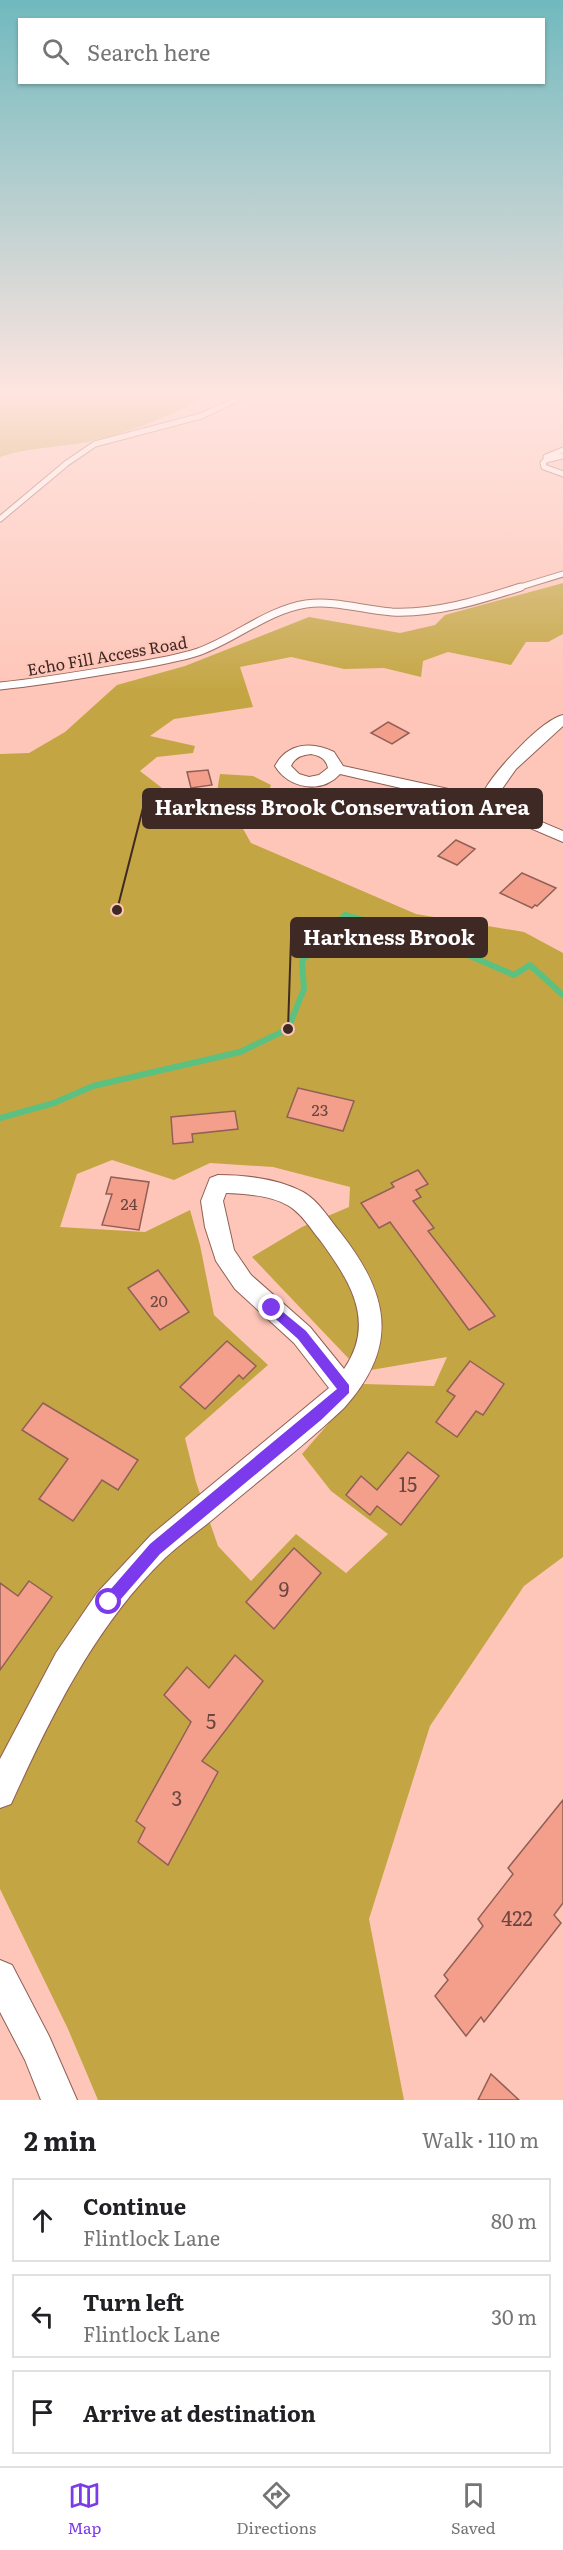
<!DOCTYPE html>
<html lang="en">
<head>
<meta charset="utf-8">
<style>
	body { margin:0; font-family:Literata,serif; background:#f2f2f2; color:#202124 }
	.stop { position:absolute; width:18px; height:18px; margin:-14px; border:4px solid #7c3aed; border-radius:50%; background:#fff }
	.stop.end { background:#7c3aed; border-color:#fff; box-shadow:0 2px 6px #0008 }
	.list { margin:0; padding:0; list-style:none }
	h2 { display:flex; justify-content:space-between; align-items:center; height:78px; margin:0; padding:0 24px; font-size:26px }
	h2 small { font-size:20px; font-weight:400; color:#757577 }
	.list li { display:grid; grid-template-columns:39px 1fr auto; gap:18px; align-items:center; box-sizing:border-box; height:84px; margin:0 12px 12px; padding:0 12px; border:2px solid #e0e0e0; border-radius:0px }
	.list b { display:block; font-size:22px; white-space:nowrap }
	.list p { margin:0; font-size:20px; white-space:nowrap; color:#757577 }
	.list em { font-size:20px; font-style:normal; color:#757577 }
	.icon { flex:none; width:33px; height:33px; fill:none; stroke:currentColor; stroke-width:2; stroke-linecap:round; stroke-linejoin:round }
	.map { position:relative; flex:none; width:563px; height:2100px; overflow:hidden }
	.search { position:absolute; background:#fff; box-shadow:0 2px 4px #0004; left:18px; right:18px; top:18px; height:66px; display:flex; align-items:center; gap:15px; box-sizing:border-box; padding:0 21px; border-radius:0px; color:#757577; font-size:22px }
	.sheet { height:366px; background:#fff }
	nav { display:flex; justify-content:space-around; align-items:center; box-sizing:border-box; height:84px; border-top:2px solid #e0e0e0; background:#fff; font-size:16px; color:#757577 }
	nav a { display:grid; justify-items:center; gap:3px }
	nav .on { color:#7c3aed }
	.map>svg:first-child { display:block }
	.green { fill:#c3a643; fill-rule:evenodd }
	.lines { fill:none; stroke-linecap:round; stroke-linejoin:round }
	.stream { stroke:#5cc080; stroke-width:6 }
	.building { fill:#f49f8c; stroke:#916055; stroke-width:1.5 }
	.service-far1-casing { stroke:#905f54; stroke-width:7 }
	.service-casing { stroke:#905f54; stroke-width:9 }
	.minor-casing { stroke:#905f54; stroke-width:2 }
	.service-far1 { stroke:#fff; stroke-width:5 }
	.service { stroke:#fff; stroke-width:7 }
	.minor { fill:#fff; fill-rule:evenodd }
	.route { fill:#7c3aed }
	.labels { text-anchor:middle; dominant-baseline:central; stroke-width:4.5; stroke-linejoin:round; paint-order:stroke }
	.far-street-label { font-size:16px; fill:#3f2925; stroke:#fec6b9 }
	.number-label { font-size:16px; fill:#6c463f }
	.near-number-label { font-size:20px; fill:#6c463f }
	.leader { fill:none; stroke:#3f2925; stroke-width:2 }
	.callout-dot { fill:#3f2925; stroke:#fec6b9; stroke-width:2 }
	.callout { fill:#3f2925; stroke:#3f2925; stroke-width:2 }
	.callout-label { font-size:21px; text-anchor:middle; font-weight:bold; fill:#fff }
</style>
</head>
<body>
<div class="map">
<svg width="563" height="2100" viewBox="0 0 563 2100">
	<rect width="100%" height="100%" fill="#fec6b9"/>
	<g class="green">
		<path d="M0 397H205C168 417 129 433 87 442 58 448 28 447 0 457Z"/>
		<path d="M563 583V634L548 642H526L511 665 448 652 423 661 421 677 384 668 344 669 291 657 240 667 253 707 174 719 150 736 195 746 193 753 157 757 140 771 175 798 217 791 220 774 253 776 271 785 268 795 233 800 237 818 251 843 416 914 524 932 563 953V1557L524 1586 430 1726 369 1919 404 2100H98L68 2029 0 1889V754L29 753 65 732 117 685 185 666 309 617 400 633 435 625 445 615ZM112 1160 174 1180 210 1163 273 1167 350 1187 349 1207 302 1227 252 1257 349 1359 371 1370 447 1357 434 1386 363 1384 302 1454 331 1491 388 1534 346 1573 296 1534 251 1581 218 1546 196 1482 185 1438 268 1365 214 1315 200 1245 190 1210 145 1232 60 1227 77 1174Z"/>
	</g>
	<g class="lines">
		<path class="stream" d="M0 1118 54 1103 93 1086 240 1052 288 1029 304 989 302 961 345 915 433 940 514 975 530 965 563 995"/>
	</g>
	<g class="building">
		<path d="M388 722 409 733 392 744 371 733Z"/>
		<path d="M208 770 212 785 191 788 187 772Z"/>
		<path d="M456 840 475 849 457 865 438 856Z"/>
		<path d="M522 873 556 888 537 906 535 905 532 908 500 893Z"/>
		<path d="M298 1088 354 1101 343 1131 287 1117Z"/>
		<path d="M235 1111 238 1129 192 1134 193 1142 173 1144 171 1117Z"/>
		<path d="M418 1170 428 1184 416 1190 421 1197 413 1201 434 1228 428 1231 495 1316 469 1330 390 1222 379 1228 361 1203 394 1187 391 1183Z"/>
		<path d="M111 1177 149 1182 139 1230 102 1225 112 1194H106Z"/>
		<path d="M158 1270 189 1312 160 1330 128 1288Z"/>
		<path d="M227 1341 256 1366 243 1379 239 1375 205 1409 180 1387Z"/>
		<path d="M470 1361 504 1384 483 1415 476 1411 457 1437 436 1422 455 1396 447 1391Z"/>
		<path d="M43 1403 138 1460 118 1490 102 1480 73 1521 39 1499 68 1459 22 1430Z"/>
		<path d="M408 1452 439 1476 401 1525 377 1506 370 1515 346 1495 361 1476 377 1490Z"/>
		<path d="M294 1548 321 1573 274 1629 246 1602Z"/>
		<path d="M29 1581 52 1597 0 1670V1583L18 1596Z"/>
		<path d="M235 1655 263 1681 202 1761 218 1772 168 1865 138 1842 145 1828 136 1821 191 1722 164 1695 187 1667 209 1688Z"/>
		<path d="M563 1800V1903L554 1915 561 1923 484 2022 481 2017 466 2036 435 1996 448 1980 444 1975 483 1926 478 1919 513 1874 508 1868Z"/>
		<path d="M491 2074 519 2100H478Z"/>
	</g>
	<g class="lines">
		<defs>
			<g id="service-far1">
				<path d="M563 456 546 460 543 463 544 467 563 474"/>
				<path d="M546 457 563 450"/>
				<path d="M0 519 67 463 95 444 201 416 242 397"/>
				<path d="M517 588 563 574"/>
			</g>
			<path id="service" d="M0 686C41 682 81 675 122 668 147 664 173 660 198 652 235 639 267 610 306 604 335 600 363 610 392 612 436 614 480 600 521 587"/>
			<g id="minor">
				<path d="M563 715V726L516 769 497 796 518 812 563 831V842L507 818 484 801 453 800 340 774C321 795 288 788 275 766 287 743 312 741 334 752L343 766 453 790 484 791C495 771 541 720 563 715ZM311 754C321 756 326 759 328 768L319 775 309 777 299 774 291 766C295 757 302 755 311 754Z"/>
				<path d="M218 1175C245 1175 279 1179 303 1192 319 1201 329 1219 340 1232 389 1294 400 1346 344 1408 302 1448 255 1483 212 1520 196 1533 180 1544 165 1558 95 1626 51 1716 11 1804L0 1808V1759L56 1653 97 1593 151 1535 329 1388 294 1343 235 1289 216 1261 205 1227 201 1201 210 1178ZM226 1193C246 1194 271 1195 289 1206 302 1214 310 1228 320 1240 349 1280 377 1321 344 1369L310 1327 251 1275 234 1250 223 1201Z"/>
				<path d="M0 1960 12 1965 49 2036 77 2100H41L25 2060 0 2012Z"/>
			</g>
		</defs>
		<use href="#service-far1" class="service-far1-casing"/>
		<use href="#service" class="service-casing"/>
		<use href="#minor" class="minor-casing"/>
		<use href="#service-far1" class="service-far1"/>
		<use href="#service" class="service"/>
		<use href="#minor" class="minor"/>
	</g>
	<linearGradient id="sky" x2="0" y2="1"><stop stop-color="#70b9be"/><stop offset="0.57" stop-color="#ffe5e0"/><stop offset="1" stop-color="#ffe5e0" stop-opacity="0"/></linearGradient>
	<rect width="563" height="691" fill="url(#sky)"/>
	<path class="route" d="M272 1303 306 1331 349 1385V1393L321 1420 160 1554 114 1607 109 1609 104 1607 102 1602 104 1597 150 1544 337 1389 298 1339 268 1312 267 1308Z"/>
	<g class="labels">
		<g class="far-street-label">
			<text transform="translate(107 655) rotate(-10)">Echo Fill Access Road</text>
		</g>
		<g class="number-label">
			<text x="320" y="1109">23</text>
			<text x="129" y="1203">24</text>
			<text x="159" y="1300">20</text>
		</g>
		<g class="near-number-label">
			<text x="408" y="1483">15</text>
			<text x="284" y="1588">9</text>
			<text x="211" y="1720">5</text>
			<text x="177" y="1797">3</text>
			<text x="517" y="1917">422</text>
		</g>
	</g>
	<path class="leader" d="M117 910L143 808M288 1029L291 938"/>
	<g class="callout-dot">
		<circle cx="117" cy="910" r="6"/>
		<circle cx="288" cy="1029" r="6"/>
	</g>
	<g class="callout">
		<rect x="143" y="789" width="399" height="39" rx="6"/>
		<rect x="291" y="918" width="196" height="39" rx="6"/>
	</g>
	<g class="callout-label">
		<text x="342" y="815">Harkness Brook Conservation Area</text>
		<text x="389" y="945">Harkness Brook</text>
	</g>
</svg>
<div class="stop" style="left:109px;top:1602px"></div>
<div class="stop end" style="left:272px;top:1308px"></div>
<div class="search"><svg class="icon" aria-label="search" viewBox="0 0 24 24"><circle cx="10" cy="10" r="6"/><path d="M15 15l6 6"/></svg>Search here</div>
</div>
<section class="sheet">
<h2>2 min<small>Walk · 110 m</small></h2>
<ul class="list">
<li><svg class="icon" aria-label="ahead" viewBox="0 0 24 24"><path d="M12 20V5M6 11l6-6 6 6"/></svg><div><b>Continue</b><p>Flintlock Lane</p></div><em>80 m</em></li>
<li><svg class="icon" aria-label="left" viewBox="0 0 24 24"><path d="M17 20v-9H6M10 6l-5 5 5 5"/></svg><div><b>Turn left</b><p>Flintlock Lane</p></div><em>30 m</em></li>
<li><svg class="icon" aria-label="arrive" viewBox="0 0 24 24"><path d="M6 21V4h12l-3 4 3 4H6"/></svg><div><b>Arrive at destination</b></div></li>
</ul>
</section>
<nav>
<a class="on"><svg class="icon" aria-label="map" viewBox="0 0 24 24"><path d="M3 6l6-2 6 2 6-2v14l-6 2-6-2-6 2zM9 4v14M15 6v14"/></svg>Map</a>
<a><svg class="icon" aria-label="directions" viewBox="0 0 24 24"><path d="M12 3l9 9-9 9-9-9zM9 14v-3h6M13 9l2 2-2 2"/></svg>Directions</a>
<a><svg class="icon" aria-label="saved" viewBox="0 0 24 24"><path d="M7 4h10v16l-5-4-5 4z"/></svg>Saved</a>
</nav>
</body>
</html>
